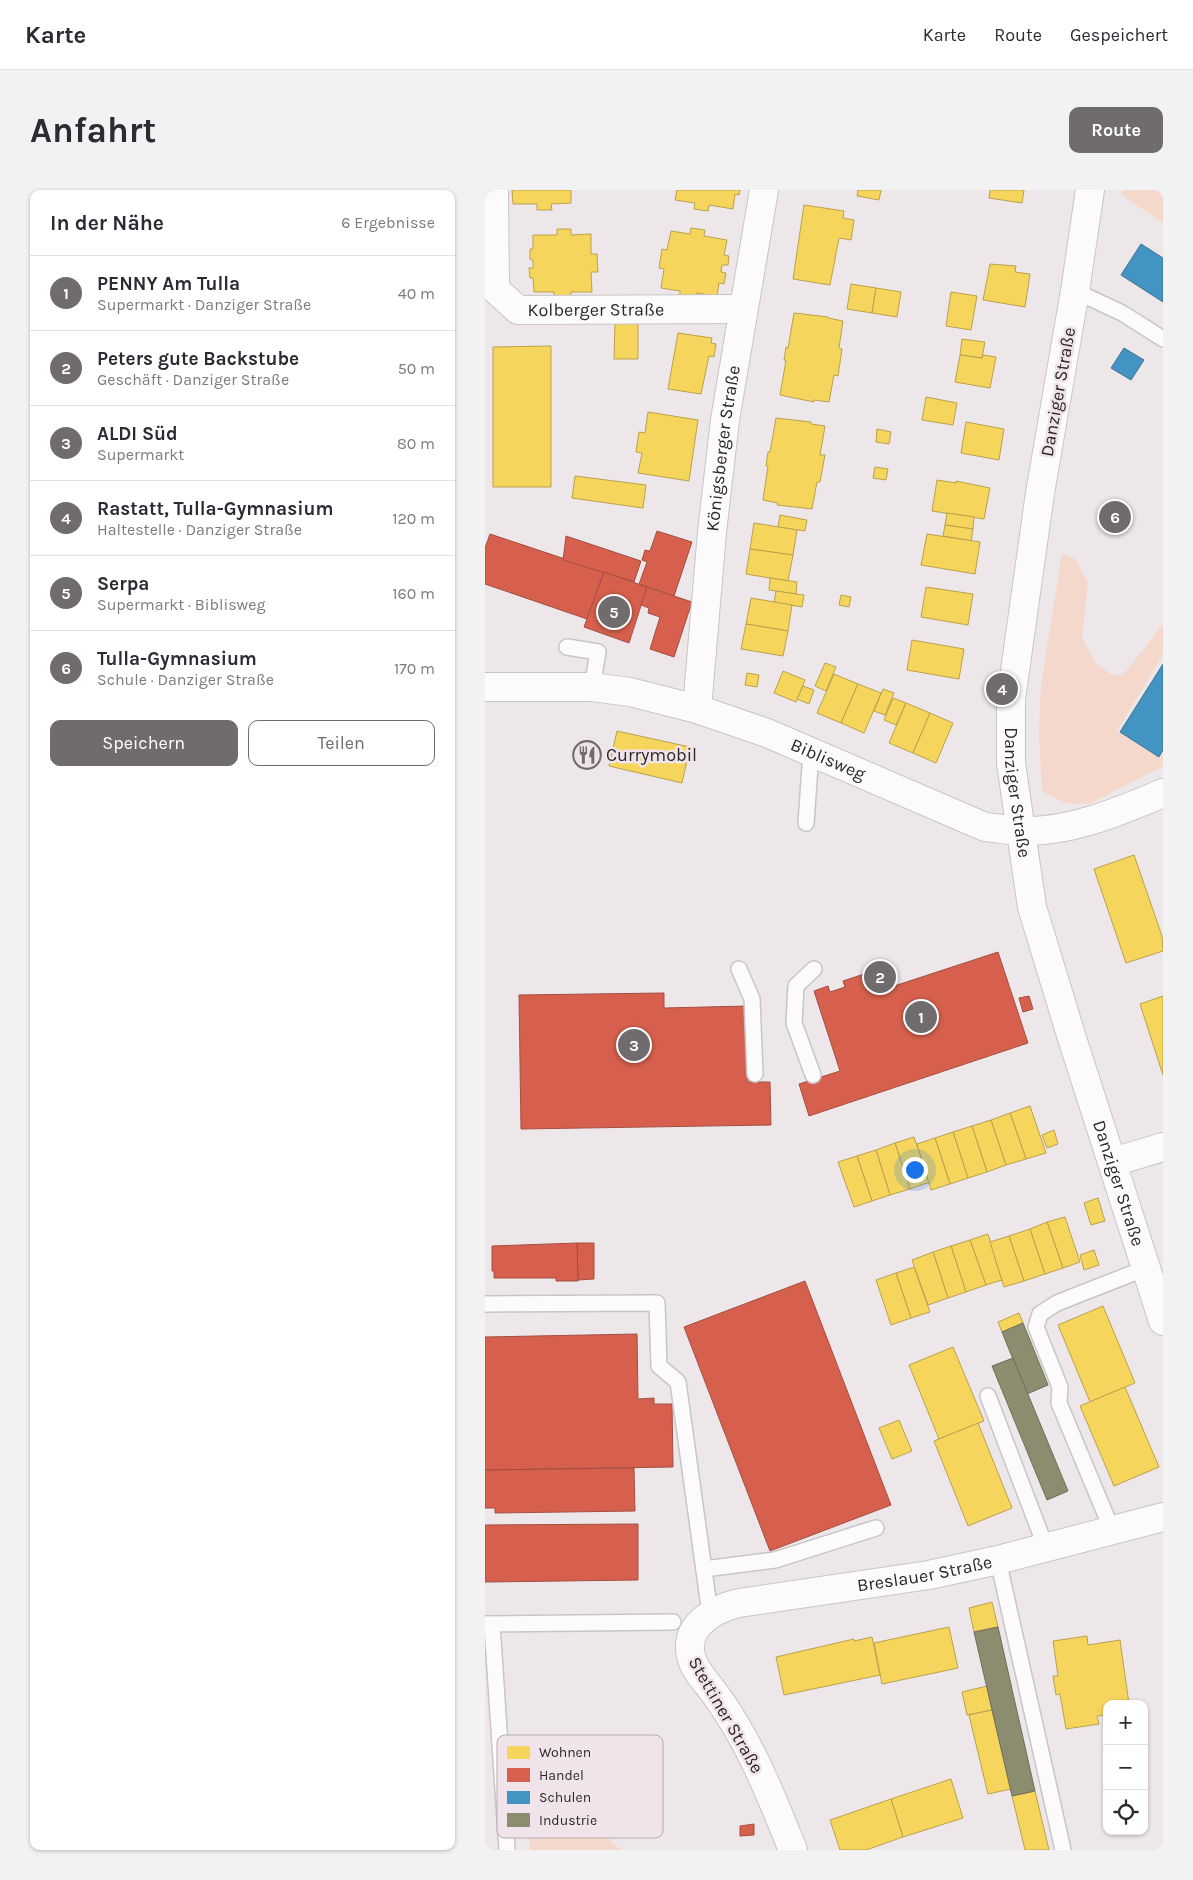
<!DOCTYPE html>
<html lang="de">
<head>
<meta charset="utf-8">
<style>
	body { margin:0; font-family:Karla,sans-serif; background:#f2f2f3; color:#2b2b33 }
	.controls { position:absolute; right:15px; bottom:15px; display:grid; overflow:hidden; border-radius:10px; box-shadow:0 1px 4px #0004 }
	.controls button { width:45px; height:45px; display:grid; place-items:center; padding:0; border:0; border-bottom:1px solid #e1e1e2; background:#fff; color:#2b2b33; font:25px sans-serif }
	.you { position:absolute; left:429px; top:979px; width:18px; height:18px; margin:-12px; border:4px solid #fff; border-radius:50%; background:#1a73e8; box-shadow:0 0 0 8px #1a73e833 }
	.badge { display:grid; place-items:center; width:32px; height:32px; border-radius:50%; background:#706b6d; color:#fff; font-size:16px; font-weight:700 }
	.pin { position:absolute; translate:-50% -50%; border:2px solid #fff; box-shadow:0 1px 5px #0006 }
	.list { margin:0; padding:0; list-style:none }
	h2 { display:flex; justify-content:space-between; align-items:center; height:65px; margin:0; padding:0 20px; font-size:21px }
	h2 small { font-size:16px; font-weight:400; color:#7c7c81 }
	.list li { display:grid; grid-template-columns:32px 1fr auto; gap:15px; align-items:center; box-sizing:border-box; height:75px; padding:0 20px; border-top:1px solid #e1e1e2 }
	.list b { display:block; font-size:19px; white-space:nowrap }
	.list p { margin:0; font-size:16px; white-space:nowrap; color:#7c7c81 }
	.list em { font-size:16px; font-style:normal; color:#7c7c81 }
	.actions { display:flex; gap:10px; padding:15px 20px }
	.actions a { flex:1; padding:11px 0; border:1px solid #706b6d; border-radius:10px; text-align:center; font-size:18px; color:#706b6d }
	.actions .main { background:#706b6d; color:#fff }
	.icon { flex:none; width:28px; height:28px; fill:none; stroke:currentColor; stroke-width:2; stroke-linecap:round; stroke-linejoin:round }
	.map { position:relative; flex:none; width:678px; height:1660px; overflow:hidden; border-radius:10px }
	header { display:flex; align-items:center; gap:30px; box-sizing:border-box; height:70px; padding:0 25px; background:#fff; border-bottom:1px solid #e1e1e2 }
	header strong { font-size:24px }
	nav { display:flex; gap:28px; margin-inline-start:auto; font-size:18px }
	.intro { display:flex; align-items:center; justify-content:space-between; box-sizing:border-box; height:120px; padding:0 30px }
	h1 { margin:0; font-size:35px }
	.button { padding:12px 22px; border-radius:10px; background:#706b6d; color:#fff; font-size:18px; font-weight:700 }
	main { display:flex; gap:30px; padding:0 30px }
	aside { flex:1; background:#fff; border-radius:10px; box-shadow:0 1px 4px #0004 }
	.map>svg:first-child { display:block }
	.green { fill:#f4d8cb }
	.homes { fill:#f6d55c; stroke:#baa14d }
	.shops { fill:#d6604d; stroke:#a34f42 }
	.schools { fill:#4393c3; stroke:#3c7395 }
	.industry { fill:#8c8c6e; stroke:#706e5a }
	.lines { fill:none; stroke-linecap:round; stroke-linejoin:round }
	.service-casing { stroke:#c9c4c6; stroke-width:18 }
	.minor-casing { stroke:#c9c4c6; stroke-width:30 }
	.service { stroke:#fcfbfc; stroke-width:15 }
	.minor { stroke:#fcfbfc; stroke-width:28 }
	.labels { text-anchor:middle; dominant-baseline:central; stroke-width:5; stroke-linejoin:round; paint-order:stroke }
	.street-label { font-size:18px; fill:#2d282a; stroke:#f0e4ea }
	.poi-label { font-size:18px; fill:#2d282a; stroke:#f0e4ea; text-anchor:start }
	.key { fill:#f0e4ea; stroke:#b6acb0; stroke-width:1 }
	.key-label { font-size:14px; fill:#2d282a }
</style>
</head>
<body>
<header>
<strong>Karte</strong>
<nav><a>Karte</a><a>Route</a><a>Gespeichert</a></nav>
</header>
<div class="intro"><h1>Anfahrt</h1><a class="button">Route</a></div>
<main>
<aside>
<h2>In der Nähe<small>6 Ergebnisse</small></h2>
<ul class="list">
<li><span class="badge">1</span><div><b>PENNY Am Tulla</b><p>Supermarkt · Danziger Straße</p></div><em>40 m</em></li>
<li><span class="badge">2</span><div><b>Peters gute Backstube</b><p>Geschäft · Danziger Straße</p></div><em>50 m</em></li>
<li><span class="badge">3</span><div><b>ALDI Süd</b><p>Supermarkt</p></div><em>80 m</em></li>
<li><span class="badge">4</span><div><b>Rastatt, Tulla-Gymnasium</b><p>Haltestelle · Danziger Straße</p></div><em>120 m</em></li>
<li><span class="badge">5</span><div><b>Serpa</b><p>Supermarkt · Biblisweg</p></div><em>160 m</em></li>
<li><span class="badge">6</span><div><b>Tulla-Gymnasium</b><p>Schule · Danziger Straße</p></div><em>170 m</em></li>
</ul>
<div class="actions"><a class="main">Speichern</a><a>Teilen</a></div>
</aside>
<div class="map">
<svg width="678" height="1660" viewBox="0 0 678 1660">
	<rect width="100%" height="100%" fill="#ede7ea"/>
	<g class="green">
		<path d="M638 0H678V33L637 5Z"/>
		<path d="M577 364 590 368 603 393 597 447 609 471 625 484 638 485 678 434V465L632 541 675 568 678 564V576L604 614 579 613 557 601 554 546 556 494Z"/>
		<path d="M70 1610 97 1621 135 1660H45L44 1626Z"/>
	</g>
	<g class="homes">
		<path d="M27 0H86V13L66 14 67 20H52V14H28Z"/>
		<path d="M192 0H255L254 5 250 4 248 19 224 15 223 21 209 19 210 13 190 10Z"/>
		<path d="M373 0H396L394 10 372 6Z"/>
		<path d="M505 0H539L537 13 504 8Z"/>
		<path d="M319 15 359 21 358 28 369 30 366 50 354 48 345 95 308 89Z"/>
		<path d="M206 38 220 40 219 46 242 50 239 65 244 66 243 75H237L236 82 241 83 239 94 234 93 232 106 211 103 210 109 195 106V101L176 98 179 79 174 78 177 59 182 60 186 41 205 44Z"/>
		<path d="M72 39H86V45L106 44V64H112L113 82H106L107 102H86V108H69V102H49L48 88H45L44 78H48V70L45 69V59H48V45H72Z"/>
		<path d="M505 74 531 76 530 82 545 84 540 117 498 110Z"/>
		<path d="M366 94 391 98 387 123 362 119Z"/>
		<path d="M391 98 416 102 412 127 387 123Z"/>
		<path d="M466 102 492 106 486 140 461 136Z"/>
		<path d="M309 123 343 127V128L358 131 354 158 357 159 353 186 349 185 344 212 329 210V212L295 205 301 170H299L301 157 303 158Z"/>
		<path d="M130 132H153V169H129Z"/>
		<path d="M193 143 227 148 226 153 231 154 229 167 224 166 216 204 183 199Z"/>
		<path d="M477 149 500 152 497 168 475 165Z"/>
		<path d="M66 156V297H8V157Z"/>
		<path d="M475 165 497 168 498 165 511 167 505 198 470 192Z"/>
		<path d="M441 207 472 213 468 235 437 230Z"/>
		<path d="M163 222 213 230 204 291 153 283 157 263 151 262 154 242 160 243Z"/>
		<path d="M291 228 326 232V234L340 236 335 265H340L335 292H332L327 319 292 315 293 313 278 310 283 276H281L283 262H285Z"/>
		<path d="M481 232 519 239 514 270 476 263Z"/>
		<path d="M392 239 406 242 404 254 391 252Z"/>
		<path d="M390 277 403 279 401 290 388 288Z"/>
		<path d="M90 286 161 295 158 318 87 308Z"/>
		<path d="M452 290 471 293V291L505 298 499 329 447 321Z"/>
		<path d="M462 323 489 327 488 339 460 335Z"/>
		<path d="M295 325 322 330 320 341 293 337Z"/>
		<path d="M269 333 312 340 308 365 265 359Z"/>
		<path d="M460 335 488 339 486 351 458 346Z"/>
		<path d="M442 344 495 352 490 384 436 375Z"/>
		<path d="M265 359 308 365 303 391 261 384Z"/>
		<path d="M285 388 312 392 311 404 284 400Z"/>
		<path d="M441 397 488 404 483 435 436 427Z"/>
		<path d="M291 401 319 405 317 417 289 412Z"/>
		<path d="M356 405 366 407 364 417 354 415Z"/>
		<path d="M266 408 307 415 303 441 261 434Z"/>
		<path d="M261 434 303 441 298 466 256 459Z"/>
		<path d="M427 450 479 459 474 489 422 480Z"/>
		<path d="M340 473 351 477 341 501 330 496Z"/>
		<path d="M298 481 320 490 311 512 289 503Z"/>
		<path d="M262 483 274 485 272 497 260 495Z"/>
		<path d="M349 484 373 494 356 533 332 523Z"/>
		<path d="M373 494 396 503 379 543 356 533Z"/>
		<path d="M318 496 329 500 324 514 312 509Z"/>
		<path d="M398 499 409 503 400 525 389 521Z"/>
		<path d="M408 508 421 513 411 535 399 530Z"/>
		<path d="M421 513 445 523 428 563 404 553Z"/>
		<path d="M445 523 468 533 451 573 428 563Z"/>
		<path d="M132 541 205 557 197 593 124 576Z"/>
		<path d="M649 665 677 746 678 761 641 773 609 679Z"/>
		<path d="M678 806V885L655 814Z"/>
		<path d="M545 916 561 963 541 969 525 923Z"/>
		<path d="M525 923 541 969 521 975 506 930Z"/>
		<path d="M506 930 521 975 502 982 487 936Z"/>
		<path d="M487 936 502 982 483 988 468 942Z"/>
		<path d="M569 940 573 954 562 958 557 945Z"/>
		<path d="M468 942 483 988 465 994 450 948Z"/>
		<path d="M429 947 445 992 425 999 410 953Z"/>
		<path d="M450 948 465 994 446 1000 432 954Z"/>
		<path d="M410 953 425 999 405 1005 391 960Z"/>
		<path d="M391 960 405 1005 387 1011 372 966Z"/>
		<path d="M372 966 387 1011 369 1017 353 972Z"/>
		<path d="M613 1008 620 1031 606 1035 599 1013Z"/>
		<path d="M580 1027 595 1072 578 1078 562 1032Z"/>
		<path d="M562 1032 578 1078 560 1084 545 1039Z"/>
		<path d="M545 1039 560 1084 539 1091 524 1046Z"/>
		<path d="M503 1044 517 1090 501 1095 485 1050Z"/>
		<path d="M524 1046 539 1091 519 1097 505 1052Z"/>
		<path d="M485 1050 501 1095 481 1102 466 1056Z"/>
		<path d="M466 1056 481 1102 463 1108 448 1062Z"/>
		<path d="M609 1060 614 1075 599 1080 595 1065Z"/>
		<path d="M448 1062 463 1108 443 1115 427 1070Z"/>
		<path d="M429 1077 445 1122 426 1128 411 1083Z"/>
		<path d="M411 1083 426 1128 406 1135 391 1090Z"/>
		<path d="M618 1116 650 1193 605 1212 573 1135Z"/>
		<path d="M534 1123 538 1133 517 1142 513 1132Z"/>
		<path d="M468 1157 499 1231 454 1249 424 1175Z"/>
		<path d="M640 1197 674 1277 629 1296 595 1216Z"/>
		<path d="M414 1230 427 1261 407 1269 394 1238Z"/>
		<path d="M493 1233 527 1318 483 1336 449 1251Z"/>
		<path d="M507 1412 513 1437 489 1442 484 1418Z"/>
		<path d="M464 1437 473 1478 397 1494 389 1453Z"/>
		<path d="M602 1446 603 1455 635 1450 644 1514H622V1525L612 1526 614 1534 581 1539 575 1504 571 1505 568 1486H573L568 1451Z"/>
		<path d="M387 1447 395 1485 299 1505 291 1467 369 1449V1451Z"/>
		<path d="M502 1496 507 1520 482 1525 477 1502Z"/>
		<path d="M507 1520 526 1599 503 1604 484 1525Z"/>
		<path d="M466 1589 478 1628 418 1647 406 1609Z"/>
		<path d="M550 1601 564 1660H540L527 1606Z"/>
		<path d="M406 1609 418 1647 381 1660H355L345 1630Z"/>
	</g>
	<g class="shops">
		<path d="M172 341 207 352 189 406 154 394 162 372 157 370 160 360 165 361Z"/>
		<path d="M5 344 119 382 102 429 0 394V358Z"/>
		<path d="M81 346 156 371 149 392 78 370Z"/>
		<path d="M119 382 162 397 144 453 99 437Z"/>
		<path d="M162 397 207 412 189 467 165 459 175 427 163 423 164 418 156 415Z"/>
		<path d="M513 762 543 853 324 926 314 894 355 881 329 801 343 796 345 802 360 797 358 791 391 780 397 800Z"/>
		<path d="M179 803V818L262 816 263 892H285L286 935 36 939 34 805Z"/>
		<path d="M544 806 548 819 538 822 534 808Z"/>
		<path d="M92 1053H109V1089L93 1090Z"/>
		<path d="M92 1053 93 1091H71V1088H9V1081H7V1056Z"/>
		<path d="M320 1091 406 1315 285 1361 199 1137Z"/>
		<path d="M152 1144 153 1209 169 1208V1214H187L188 1277 0 1280V1147Z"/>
		<path d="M149 1278 150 1321 10 1323V1318H0V1280Z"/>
		<path d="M153 1334V1390L0 1392V1335Z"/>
		<path d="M269 1634V1645L255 1646V1636Z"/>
	</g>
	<g class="schools">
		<path d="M656 54 678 68V112L636 85Z"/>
		<path d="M639 158 659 170 646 190 626 178Z"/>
		<path d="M678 474V560L674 567 635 542Z"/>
	</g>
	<g class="industry">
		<path d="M538 1133 563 1195 542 1204 517 1142Z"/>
		<path d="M528 1168 583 1301 562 1310 507 1176Z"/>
		<path d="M513 1437 550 1601 527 1606 489 1442Z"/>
	</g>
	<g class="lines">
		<defs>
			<g id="service">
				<path d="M590 101 637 123 678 149"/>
				<path d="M82 457 113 462 107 497"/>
				<path d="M321 633 326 562"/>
				<path d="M254 779 267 809 270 884"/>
				<path d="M328 885 309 833 311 796 329 779"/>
				<path d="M0 1114 172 1113 174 1176 193 1192 225 1424"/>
				<path d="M503 1206 561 1358"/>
				<path d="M627 1340 574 1213 575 1197 551 1137 555 1124 572 1113 661 1078"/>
				<path d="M513 1370 578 1660"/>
				<path d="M219 1379 290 1370 391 1338"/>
				<path d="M0 1434 188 1432"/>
				<path d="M7 1434 22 1660"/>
			</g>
			<g id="minor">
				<path id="s1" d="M9 0 10 99 33 120 258 119"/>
				<path id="s2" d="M605 0 590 101 555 303 526 509V573L547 717 586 845 678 1131"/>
				<path id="s3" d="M0 497H107L145 502 212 519 282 543 500 637C511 638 523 640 534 641 584 643 633 622 678 603"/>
				<path id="s4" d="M212 519 227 342 240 230 279 0"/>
				<path d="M628 972 678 957"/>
				<path id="s5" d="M308 1660C286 1606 265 1551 230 1504 220 1490 205 1476 205 1458 204 1432 233 1418 254 1413L444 1385 513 1370 678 1327"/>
			</g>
		</defs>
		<use href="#service" class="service-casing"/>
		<use href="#minor" class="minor-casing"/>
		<use href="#service" class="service"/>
		<use href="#minor" class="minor"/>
	</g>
	<defs>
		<symbol id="restaurant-ring" viewBox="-11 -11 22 22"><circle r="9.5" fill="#f0e4ea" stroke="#706b6d" stroke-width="1.5"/><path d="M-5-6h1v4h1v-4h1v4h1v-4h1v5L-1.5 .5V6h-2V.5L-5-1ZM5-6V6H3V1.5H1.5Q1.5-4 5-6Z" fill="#706b6d"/></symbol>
	</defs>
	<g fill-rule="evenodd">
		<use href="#restaurant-ring" x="86" y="549" width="32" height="32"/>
	</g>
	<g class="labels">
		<g class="street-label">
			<text stroke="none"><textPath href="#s1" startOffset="208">Kolberger Straße</textPath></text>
			<text transform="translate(573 202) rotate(-80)">Danziger Straße</text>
			<text stroke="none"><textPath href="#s4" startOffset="262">Königsberger Straße</textPath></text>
			<text stroke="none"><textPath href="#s3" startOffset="355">Biblisweg</textPath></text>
			<text stroke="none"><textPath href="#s2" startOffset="609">Danziger Straße</textPath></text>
			<text stroke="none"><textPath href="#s2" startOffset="1014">Danziger Straße</textPath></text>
			<text stroke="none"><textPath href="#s5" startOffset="488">Breslauer Straße</textPath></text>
			<text transform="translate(241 1525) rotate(60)">Stettiner Straße</text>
		</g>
		<g class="poi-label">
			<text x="121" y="565">Currymobil</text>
		</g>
	</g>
	<rect x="12" y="1545" width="166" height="103" rx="8" class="key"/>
	<rect x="22" y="1556" width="23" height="13" fill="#f6d55c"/>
	<rect x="22" y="1578" width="23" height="14" fill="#d6604d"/>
	<rect x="22" y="1601" width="23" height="13" fill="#4393c3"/>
	<rect x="22" y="1623" width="23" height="14" fill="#8c8c6e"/>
	<g class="key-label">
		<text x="54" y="1567">Wohnen</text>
		<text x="54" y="1590">Handel</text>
		<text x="54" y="1612">Schulen</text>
		<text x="54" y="1635">Industrie</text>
	</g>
</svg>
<div class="controls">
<button>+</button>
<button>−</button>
<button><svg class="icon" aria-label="locate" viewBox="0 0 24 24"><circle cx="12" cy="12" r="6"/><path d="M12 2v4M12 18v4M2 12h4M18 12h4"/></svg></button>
</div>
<div class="you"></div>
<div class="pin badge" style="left:436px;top:827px">1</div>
<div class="pin badge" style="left:395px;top:787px">2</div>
<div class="pin badge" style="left:149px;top:855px">3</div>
<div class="pin badge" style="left:517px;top:499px">4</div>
<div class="pin badge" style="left:129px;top:422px">5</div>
<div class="pin badge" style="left:630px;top:327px">6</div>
</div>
</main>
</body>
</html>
